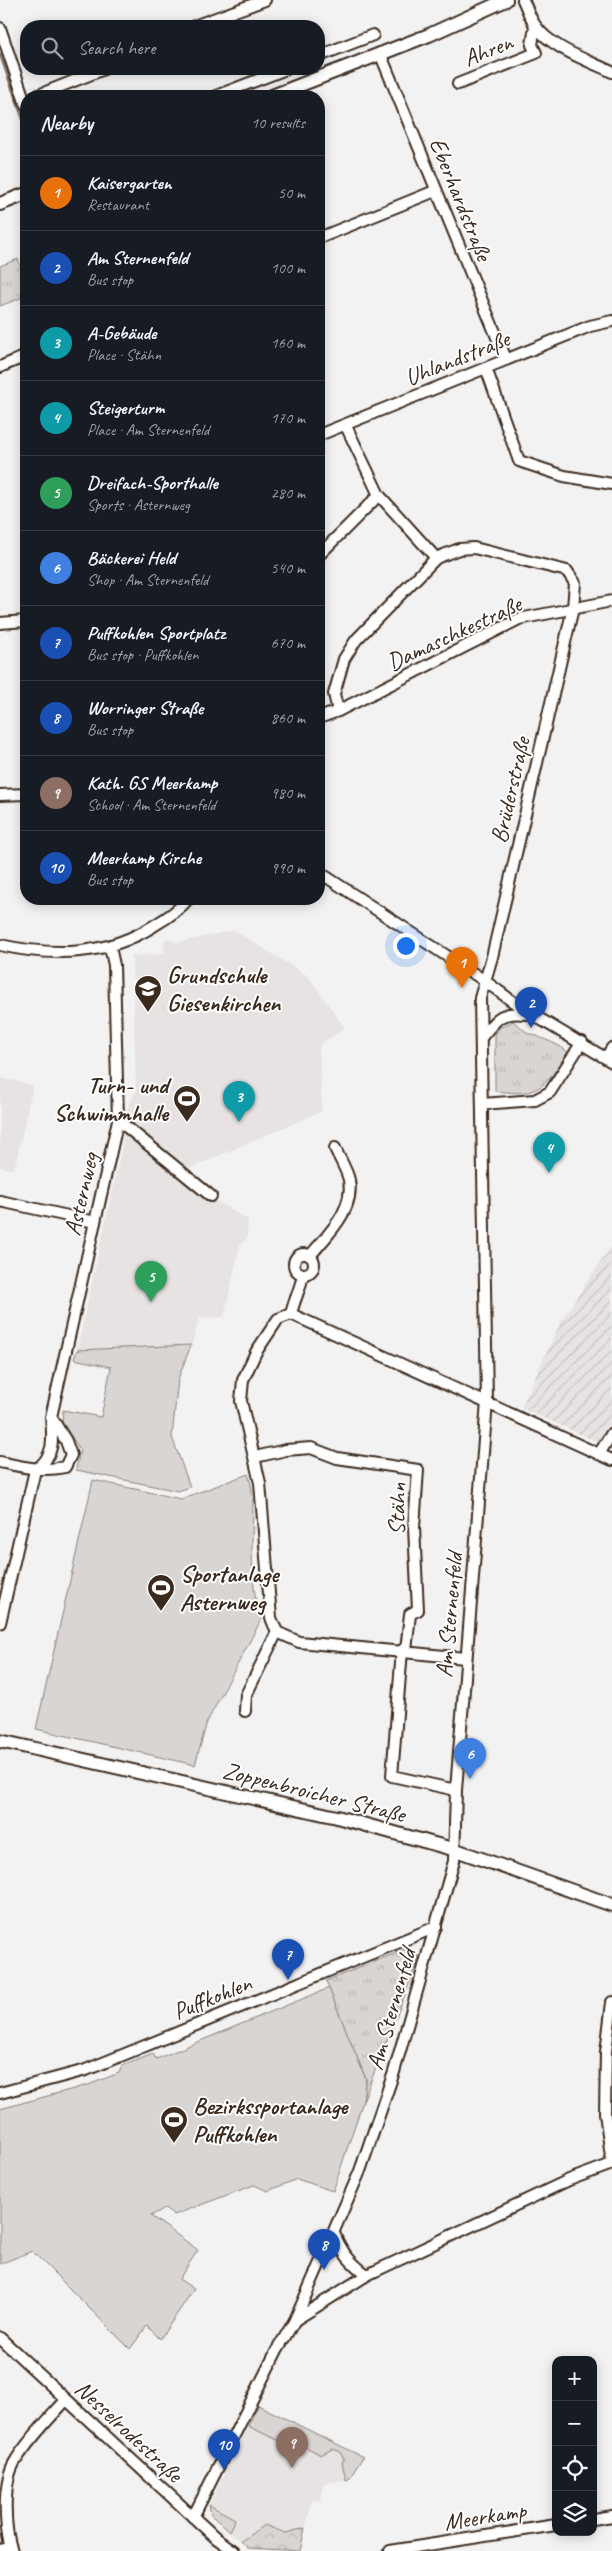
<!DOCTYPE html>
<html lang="en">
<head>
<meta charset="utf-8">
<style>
	body { margin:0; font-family:Caveat,sans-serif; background:#20242c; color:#f1f3f6 }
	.controls { position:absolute; right:15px; bottom:15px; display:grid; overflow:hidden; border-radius:10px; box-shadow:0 2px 12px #0003 }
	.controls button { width:45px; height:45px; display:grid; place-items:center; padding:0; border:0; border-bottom:1px solid #363941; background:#171b24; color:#f1f3f6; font:25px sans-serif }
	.you { position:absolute; left:405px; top:945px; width:18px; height:18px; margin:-12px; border:4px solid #fff; border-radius:50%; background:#1a73e8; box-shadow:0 0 0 8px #1a73e833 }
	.badge { display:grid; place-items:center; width:32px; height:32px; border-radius:50%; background:#0f766e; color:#fff; font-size:16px; font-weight:700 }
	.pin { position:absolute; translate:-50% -41px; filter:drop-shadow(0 1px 2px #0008) }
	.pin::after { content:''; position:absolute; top:26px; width:18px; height:15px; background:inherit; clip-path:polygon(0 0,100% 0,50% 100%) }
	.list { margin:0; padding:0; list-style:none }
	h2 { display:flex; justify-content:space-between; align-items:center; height:65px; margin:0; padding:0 20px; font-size:21px }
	h2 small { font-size:16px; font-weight:400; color:#9ea1a6 }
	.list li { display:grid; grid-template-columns:32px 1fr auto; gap:15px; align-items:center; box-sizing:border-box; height:75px; padding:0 20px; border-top:1px solid #363941 }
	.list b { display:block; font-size:19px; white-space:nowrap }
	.list p { margin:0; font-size:16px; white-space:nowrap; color:#9ea1a6 }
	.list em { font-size:16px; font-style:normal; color:#9ea1a6 }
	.icon { flex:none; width:28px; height:28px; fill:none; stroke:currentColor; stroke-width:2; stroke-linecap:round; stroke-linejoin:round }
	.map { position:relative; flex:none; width:612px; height:2551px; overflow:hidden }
	.search { position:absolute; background:#171b24; box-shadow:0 2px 12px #0003; left:20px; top:20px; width:305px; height:55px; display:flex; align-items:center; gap:12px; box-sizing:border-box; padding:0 18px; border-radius:20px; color:#9ea1a6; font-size:19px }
	.panel { position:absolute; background:#171b24; box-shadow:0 2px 12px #0003; left:20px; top:90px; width:305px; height:815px; border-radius:20px }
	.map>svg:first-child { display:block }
	.built { fill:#e6e3e2 }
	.industrial { fill:url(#industrial-furrows) }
	.grass { fill:#d8d5d2; stroke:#8a8078 }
	.forest { fill:url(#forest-crowns); stroke:#8a8078 }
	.park { fill:url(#park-tufts); stroke:#8a8078 }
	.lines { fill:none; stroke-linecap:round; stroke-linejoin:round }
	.stream { stroke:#827770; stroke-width:3 }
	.minor-casing { stroke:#3b2a1e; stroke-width:14 }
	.major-casing { stroke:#3b2a1e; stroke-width:16 }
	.minor { stroke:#fff; stroke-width:10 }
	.major { stroke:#fff; stroke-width:12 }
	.labels { text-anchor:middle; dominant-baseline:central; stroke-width:4; stroke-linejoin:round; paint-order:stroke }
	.street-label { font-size:24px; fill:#3b2a1e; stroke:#fff }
	.poi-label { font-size:24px; font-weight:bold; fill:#3b2a1e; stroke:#fff; text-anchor:start }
</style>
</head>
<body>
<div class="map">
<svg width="612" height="2551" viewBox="0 0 612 2551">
	<defs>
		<pattern id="industrial-furrows" width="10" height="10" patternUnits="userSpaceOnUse" patternTransform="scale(1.25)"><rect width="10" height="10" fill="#e6e3e2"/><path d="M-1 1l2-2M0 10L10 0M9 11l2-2" fill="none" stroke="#c6c3c1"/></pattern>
		<pattern id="forest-crowns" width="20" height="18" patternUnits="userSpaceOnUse" patternTransform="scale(1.25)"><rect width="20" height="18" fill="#d8d5d2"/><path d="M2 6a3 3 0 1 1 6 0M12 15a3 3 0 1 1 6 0" fill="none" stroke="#bab7b4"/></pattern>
		<pattern id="park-tufts" width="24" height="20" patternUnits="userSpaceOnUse" patternTransform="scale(1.25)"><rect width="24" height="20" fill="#d8d5d2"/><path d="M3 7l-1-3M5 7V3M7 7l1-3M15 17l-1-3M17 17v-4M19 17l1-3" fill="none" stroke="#bab7b4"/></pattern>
	</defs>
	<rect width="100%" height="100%" fill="#f3f2f2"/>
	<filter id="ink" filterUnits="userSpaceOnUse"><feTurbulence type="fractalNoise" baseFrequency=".02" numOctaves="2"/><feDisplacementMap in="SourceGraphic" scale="10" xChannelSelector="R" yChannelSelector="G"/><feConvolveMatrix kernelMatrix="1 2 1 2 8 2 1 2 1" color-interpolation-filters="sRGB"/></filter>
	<g filter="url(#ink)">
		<g class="built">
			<path d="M234 930 308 976 345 1028 319 1045 322 1111 181 1172 205 1194 248 1220 247 1238 240 1245 224 1317 200 1318 191 1345 77 1350 122 1147 126 1112 136 1090 132 955 164 954V940L169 938 176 943Z"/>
			<path d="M0 1078 33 1085 14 1170 0 1167Z"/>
			<path d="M258 2405 363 2457 349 2479 323 2484 321 2502 312 2500 300 2551 248 2548 229 2531 235 2518 209 2505Z"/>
		</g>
		<path class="industrial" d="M612 1245V1448L521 1408 561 1321Z"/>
		<g class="grass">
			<path d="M191 1345 178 1379 172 1437 190 1487 178 1491 76 1470 80 1450 62 1422 63 1410 101 1417 111 1367 74 1359 77 1350Z"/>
			<path d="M248 1474C256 1496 252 1520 252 1543 252 1569 253 1596 261 1620L207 1722 195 1765 36 1729 93 1480 181 1499Z"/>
			<path d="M329 1988 366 2079 363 2101 333 2191 297 2179 268 2191 254 2185 174 2215 165 2208 151 2216 198 2250 179 2279 194 2289 160 2339 147 2326 130 2349 32 2251 0 2264V2109L88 2085 119 2073 122 2066 153 2054 156 2059Z"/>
			<path d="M258 2405 363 2457 349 2479 346 2480 342 2462 344 2459 339 2451 332 2449 321 2455 289 2438 284 2449 279 2441 248 2426Z"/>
			<path d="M209 2505 235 2519 229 2531 211 2515Z"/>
		</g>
		<path class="forest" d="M264 2525 286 2533 305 2528 300 2551 248 2548 241 2541Z"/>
		<g class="park">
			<path d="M18 259 26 280V296L0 306V266Z"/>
			<path d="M513 1021 530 1035 531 1033C541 1039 563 1045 568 1053L563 1068 558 1067C538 1096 527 1094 495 1091V1035L499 1028Z"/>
			<path d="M408 1948 416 1952 419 1959 363 2101 366 2079 326 1981Z"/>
		</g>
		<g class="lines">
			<path class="stream" d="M0 54 26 127"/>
			<defs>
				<g id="minor">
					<path d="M523 0C527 8 530 18 535 25 549 47 589 61 612 72"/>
					<path d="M194 26 265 0"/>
					<path d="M0 28 26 105"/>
					<path d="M380 53 506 359"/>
					<path d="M319 56 373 35"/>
					<path d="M458 84 536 53 532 45 535 26"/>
					<path d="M36 96 104 69"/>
					<path d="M216 96 286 69"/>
					<path d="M319 238 435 191"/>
					<path d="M0 367 26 356"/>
					<path d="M486 368 519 461 564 476 612 484"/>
					<path d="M346 426 379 495 436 558"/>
					<path d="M319 435 590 326 612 321"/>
					<path d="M319 555 379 495"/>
					<path d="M0 623 26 621"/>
					<path d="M319 718 338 711 519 619 612 601"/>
					<path d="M0 795 26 794"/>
					<path d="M319 872 485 981 520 1007 612 1062"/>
					<path d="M0 945C54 957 107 956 155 925 167 918 179 910 188 899"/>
					<path d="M481 1038C497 1018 500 1011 527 1014"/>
					<path d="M606 1057 612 1048"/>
					<path d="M482 1104 535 1100 550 1092 582 1042"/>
					<path d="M118 1120 211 1196"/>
					<path d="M0 1201 95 1222"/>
					<circle cx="304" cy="1264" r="10"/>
					<path d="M310 1256C327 1235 355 1210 349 1180 347 1170 339 1158 335 1148"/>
					<path d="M291 1314C294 1300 301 1288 303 1274"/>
					<path d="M599 1454 612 1433"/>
					<path d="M255 1457 286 1450 311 1448 337 1458 418 1470 414 1527 418 1610 410 1614 406 1651"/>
					<path d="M0 1462C23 1467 42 1472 65 1467L71 1455 66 1441 53 1420"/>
					<path d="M0 1623 35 1470C55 1457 53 1439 51 1417L118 1120 114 965 110 947"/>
					<path d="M402 1650 392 1776 456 1790"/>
					<path d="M465 1658 299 1642 277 1632 271 1618 260 1483 241 1401 243 1380 256 1352 278 1319 291 1314 612 1460"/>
					<path d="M245 1711 246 1695 277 1632"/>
					<path d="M612 2002 606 2052 605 2113 612 2163"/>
					<path d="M0 2093 86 2070 436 1927"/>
					<path d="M334 2233C341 2252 351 2263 367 2275"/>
					<path d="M295 2320 367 2275 569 2180 612 2164"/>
					<path d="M0 2338 216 2538 234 2551"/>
					<path d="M193 2517 277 2350 295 2320 360 2171 394 2072 454 1861 456 1790 487 1402 480 998 492 957 573 608 575 583 567 571 474 548 459 549 436 558 356 640 344 659 334 694 338 711"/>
					<path d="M593 2519 612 2516"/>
					<path d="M0 2550 11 2548"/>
					<path d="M12 2551C4 2528 2 2480 16 2460 30 2438 49 2419 66 2400"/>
					<path d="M390 2551 556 2525"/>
				</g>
				<g id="major">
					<path d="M272 96 429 35 506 0"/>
					<path d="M0 204 26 194"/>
					<path d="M0 1741 337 1817 456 1850 612 1905"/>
				</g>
			</defs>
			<use href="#minor" class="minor-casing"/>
			<use href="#major" class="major-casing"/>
			<use href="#minor" class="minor"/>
			<use href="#major" class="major"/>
		</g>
	</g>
	<defs>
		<symbol id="school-pin" viewBox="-11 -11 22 30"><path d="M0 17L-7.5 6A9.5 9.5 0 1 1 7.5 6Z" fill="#3b2a1e" stroke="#fff"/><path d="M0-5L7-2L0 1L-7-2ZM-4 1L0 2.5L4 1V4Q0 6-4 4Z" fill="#fff"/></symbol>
		<symbol id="stadium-pin" viewBox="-11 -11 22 30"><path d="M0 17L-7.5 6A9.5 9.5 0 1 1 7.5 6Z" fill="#3b2a1e" stroke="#fff"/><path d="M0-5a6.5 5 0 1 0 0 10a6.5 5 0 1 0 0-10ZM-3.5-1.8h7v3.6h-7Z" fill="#fff"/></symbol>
	</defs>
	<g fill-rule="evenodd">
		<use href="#school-pin" x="132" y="973" width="32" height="43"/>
		<use href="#stadium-pin" x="171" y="1083" width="32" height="43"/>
		<use href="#stadium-pin" x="145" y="1572" width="32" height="43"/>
		<use href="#stadium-pin" x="158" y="2104" width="32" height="43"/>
	</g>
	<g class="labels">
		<g class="street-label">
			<text transform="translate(488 50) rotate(-22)">Ahren</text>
			<text transform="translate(461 199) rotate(68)">Eberhardstraße</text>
			<text transform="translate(457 358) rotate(-22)">Uhlandstraße</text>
			<text transform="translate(454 633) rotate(-25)">Damaschkestraße</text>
			<text transform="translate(510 790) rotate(-77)">Brüderstraße</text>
			<text transform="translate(81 1194) rotate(-77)">Asternweg</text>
			<text transform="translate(397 1509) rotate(-88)">Stähn</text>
			<text transform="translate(449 1615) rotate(-85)">Am Sternenfeld</text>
			<text transform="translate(314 1792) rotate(14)">Zoppenbroicher Straße</text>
			<text transform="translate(212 1997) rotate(-22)">Puffkohlen</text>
			<text transform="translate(391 2009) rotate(-74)">Am Sternenfeld</text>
			<text transform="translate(129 2431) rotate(43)">Nesselrodestraße</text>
			<text transform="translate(485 2516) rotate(-9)">Meerkamp</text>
		</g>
		<g class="poi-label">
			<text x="167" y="975">Grundschule<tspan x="167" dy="28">Giesenkirchen</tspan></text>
			<text x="168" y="1085" text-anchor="end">Turn- und<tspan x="168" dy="28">Schwimmhalle</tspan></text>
			<text x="180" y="1574">Sportanlage<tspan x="180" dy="28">Asternweg</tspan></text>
			<text x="193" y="2106">Bezirkssportanlage<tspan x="193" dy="28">Puffkohlen</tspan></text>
		</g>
	</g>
</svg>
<div class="controls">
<button>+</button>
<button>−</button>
<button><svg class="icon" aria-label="locate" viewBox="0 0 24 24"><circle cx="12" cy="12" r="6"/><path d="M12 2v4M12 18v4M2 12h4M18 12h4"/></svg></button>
<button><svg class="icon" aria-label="layers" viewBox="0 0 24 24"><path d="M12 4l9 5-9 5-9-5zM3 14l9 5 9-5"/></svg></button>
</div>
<div class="you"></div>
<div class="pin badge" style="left:462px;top:988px;background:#e8710a">1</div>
<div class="pin badge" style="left:531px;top:1028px;background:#1a4fb4">2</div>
<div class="pin badge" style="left:239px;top:1122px;background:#0f9aa8">3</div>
<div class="pin badge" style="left:549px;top:1173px;background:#0f9aa8">4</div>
<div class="pin badge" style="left:151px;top:1302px;background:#2e9e5b">5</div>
<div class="pin badge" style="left:470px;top:1779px;background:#3f7fe0">6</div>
<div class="pin badge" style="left:288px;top:1980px;background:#1a4fb4">7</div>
<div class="pin badge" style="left:324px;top:2270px;background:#1a4fb4">8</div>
<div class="pin badge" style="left:292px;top:2468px;background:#8d6e63">9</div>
<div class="pin badge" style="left:224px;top:2470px;background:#1a4fb4">10</div>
<div class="search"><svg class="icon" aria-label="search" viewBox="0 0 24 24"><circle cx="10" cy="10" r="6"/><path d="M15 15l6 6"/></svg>Search here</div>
<section class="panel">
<h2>Nearby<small>10 results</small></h2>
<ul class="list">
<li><span class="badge" style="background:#e8710a">1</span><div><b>Kaisergarten</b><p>Restaurant</p></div><em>50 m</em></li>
<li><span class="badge" style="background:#1a4fb4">2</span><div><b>Am Sternenfeld</b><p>Bus stop</p></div><em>100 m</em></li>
<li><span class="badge" style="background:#0f9aa8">3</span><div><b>A-Gebäude</b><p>Place · Stähn</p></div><em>160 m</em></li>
<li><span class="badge" style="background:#0f9aa8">4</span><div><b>Steigerturm</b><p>Place · Am Sternenfeld</p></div><em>170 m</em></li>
<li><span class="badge" style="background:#2e9e5b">5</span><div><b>Dreifach-Sporthalle</b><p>Sports · Asternweg</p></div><em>280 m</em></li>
<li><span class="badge" style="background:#3f7fe0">6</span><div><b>Bäckerei Held</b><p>Shop · Am Sternenfeld</p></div><em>540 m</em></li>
<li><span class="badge" style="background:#1a4fb4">7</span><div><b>Puffkohlen Sportplatz</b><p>Bus stop · Puffkohlen</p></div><em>670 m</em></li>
<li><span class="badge" style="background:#1a4fb4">8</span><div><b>Worringer Straße</b><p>Bus stop</p></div><em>860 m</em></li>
<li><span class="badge" style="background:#8d6e63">9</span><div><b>Kath. GS Meerkamp</b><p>School · Am Sternenfeld</p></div><em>980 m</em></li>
<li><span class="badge" style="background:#1a4fb4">10</span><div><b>Meerkamp Kirche</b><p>Bus stop</p></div><em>990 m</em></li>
</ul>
</section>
</div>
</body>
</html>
